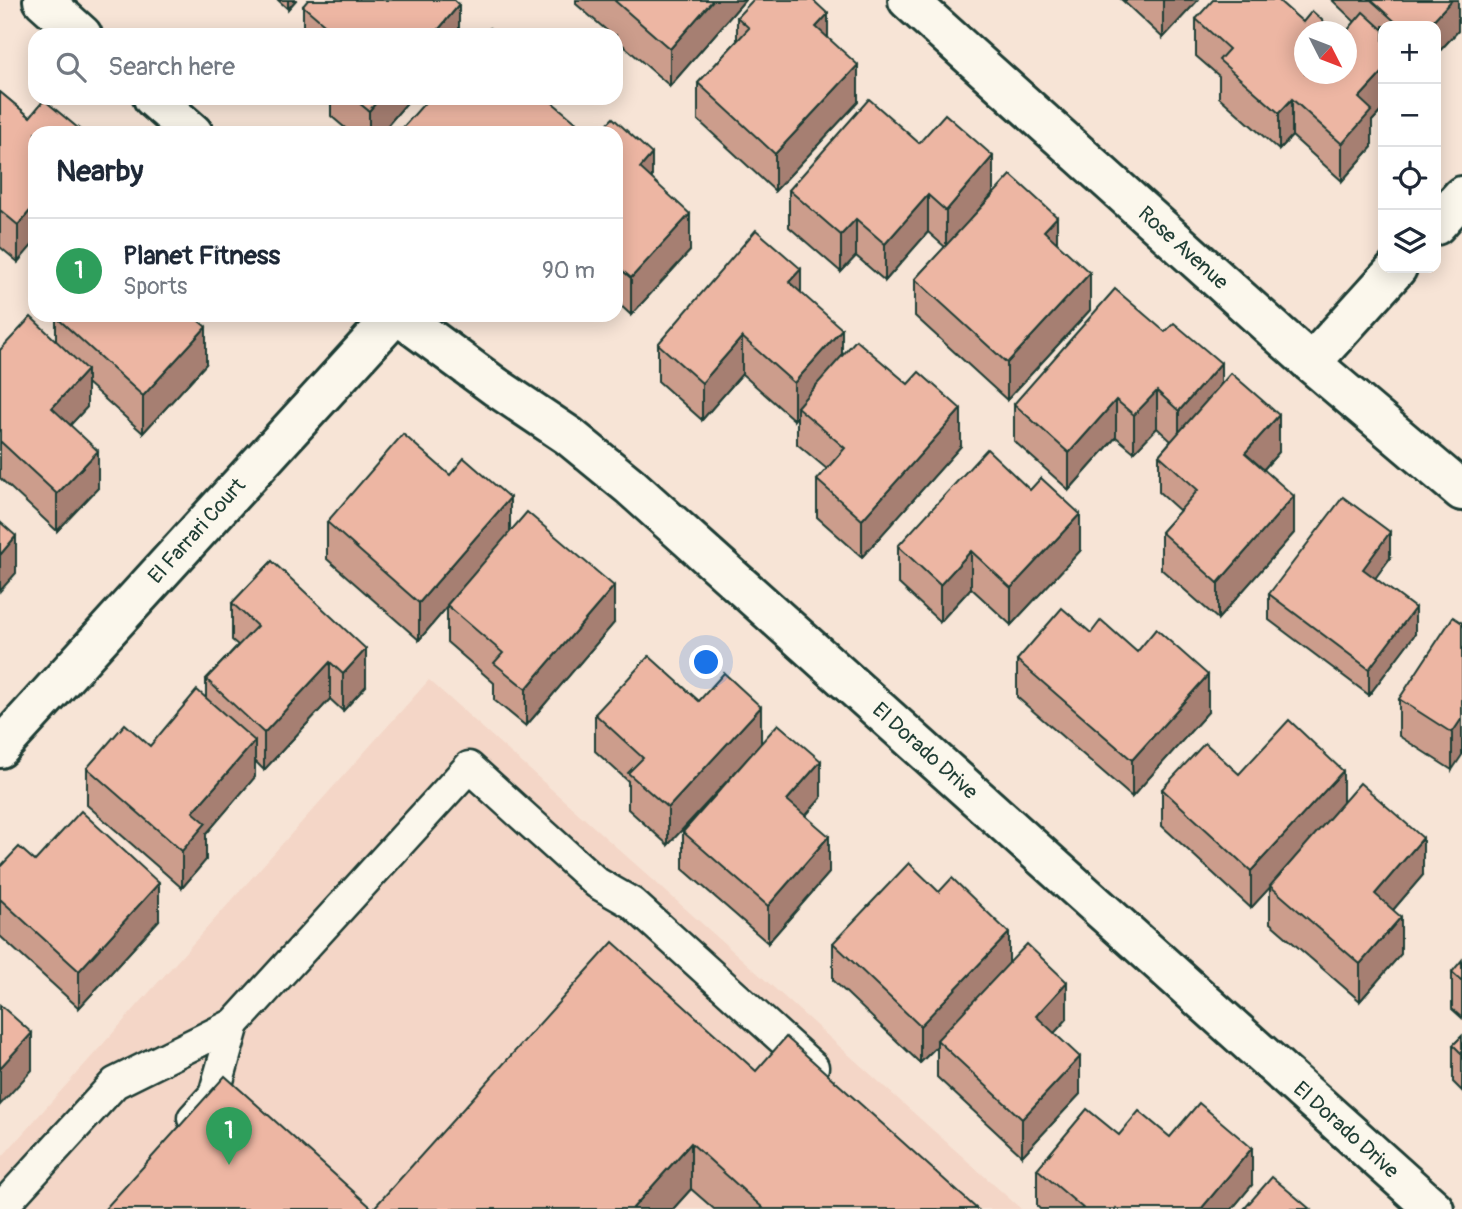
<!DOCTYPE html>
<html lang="en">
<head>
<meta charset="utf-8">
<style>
	body { margin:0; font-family:Pangolin,sans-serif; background:#f6f6f7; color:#1f2937 }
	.controls { position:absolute; right:21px; top:21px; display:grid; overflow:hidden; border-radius:14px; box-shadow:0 4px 18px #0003 }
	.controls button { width:63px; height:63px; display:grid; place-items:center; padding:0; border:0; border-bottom:2px solid #e0e1e3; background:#fff; color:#1f2937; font:35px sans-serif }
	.compass { position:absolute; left:1294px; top:21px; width:63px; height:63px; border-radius:50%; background:#fff; box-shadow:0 4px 18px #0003; rotate:132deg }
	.you { position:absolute; left:707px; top:663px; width:24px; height:24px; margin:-18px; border:5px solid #fff; border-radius:50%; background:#1a73e8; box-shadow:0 0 0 10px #1a73e833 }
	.badge { display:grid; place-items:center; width:46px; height:46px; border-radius:50%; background:#1a73e8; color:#fff; font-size:23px; font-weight:700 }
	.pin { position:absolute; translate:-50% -58px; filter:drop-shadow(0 2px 4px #0008) }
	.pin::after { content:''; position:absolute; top:37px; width:24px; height:21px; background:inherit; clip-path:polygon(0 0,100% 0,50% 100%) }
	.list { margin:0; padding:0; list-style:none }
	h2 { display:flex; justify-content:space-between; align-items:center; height:91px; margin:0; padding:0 28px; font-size:30px }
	h2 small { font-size:23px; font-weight:400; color:#747a83 }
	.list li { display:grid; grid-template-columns:46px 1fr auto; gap:21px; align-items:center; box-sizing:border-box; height:105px; padding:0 28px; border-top:2px solid #e0e1e3 }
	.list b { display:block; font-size:26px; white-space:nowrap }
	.list p { margin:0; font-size:23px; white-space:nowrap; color:#747a83 }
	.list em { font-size:23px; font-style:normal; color:#747a83 }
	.icon { flex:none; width:38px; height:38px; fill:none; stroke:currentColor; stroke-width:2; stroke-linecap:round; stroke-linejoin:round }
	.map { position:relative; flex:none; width:1462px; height:1209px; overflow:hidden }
	.search { position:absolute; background:#fff; box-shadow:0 4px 18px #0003; left:28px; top:28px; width:595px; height:77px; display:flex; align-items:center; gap:18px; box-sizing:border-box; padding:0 24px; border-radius:21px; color:#747a83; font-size:26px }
	.panel { position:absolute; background:#fff; box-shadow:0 4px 18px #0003; left:28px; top:126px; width:595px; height:196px; border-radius:21px }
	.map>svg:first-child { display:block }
	.built { fill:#f4d6c7 }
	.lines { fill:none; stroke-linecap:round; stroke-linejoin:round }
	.lane-casing { stroke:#1f3d34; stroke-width:35 }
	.street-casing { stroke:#1f3d34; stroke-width:44 }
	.lane { stroke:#fbf7ec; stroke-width:30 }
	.street { stroke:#fbf7ec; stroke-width:38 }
	.wall { fill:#cc9d8c; stroke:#1f3d34; stroke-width:2 }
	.shaded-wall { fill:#a67f72; stroke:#1f3d34; stroke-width:2 }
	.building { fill:#edb6a3; stroke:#1f3d34; stroke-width:2 }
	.labels { text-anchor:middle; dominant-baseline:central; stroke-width:7; stroke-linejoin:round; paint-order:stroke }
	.street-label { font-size:21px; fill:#1f3d34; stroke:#fbf7ec }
</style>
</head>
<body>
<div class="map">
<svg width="1462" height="1209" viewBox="0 0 1462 1209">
	<rect width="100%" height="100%" fill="#f7e4d6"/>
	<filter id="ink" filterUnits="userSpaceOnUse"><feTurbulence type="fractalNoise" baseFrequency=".0143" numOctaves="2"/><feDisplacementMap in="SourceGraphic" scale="14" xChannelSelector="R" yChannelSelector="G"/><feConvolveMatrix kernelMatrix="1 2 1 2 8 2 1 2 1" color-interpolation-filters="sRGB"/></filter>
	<g filter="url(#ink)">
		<path class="built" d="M429 680 782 995 1021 1209H0V1159Z"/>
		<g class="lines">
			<defs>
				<g id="lane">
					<path d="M193 1118 214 1095 234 1024"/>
					<path d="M0 1209 115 1083 234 1024 469 767 597 883 632 903 813 1067"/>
				</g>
				<g id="street">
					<path d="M43 0 82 35"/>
					<path d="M908 0 1311 363 1462 491"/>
					<path d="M153 98 193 133"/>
					<path d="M1436 225 1462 196"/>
					<path d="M398 315 496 387 569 436 630 486 1434 1209"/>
					<path d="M1311 363 1397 268"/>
					<path d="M0 748 395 315"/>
				</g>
			</defs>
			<use href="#lane" class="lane-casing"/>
			<use href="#street" class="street-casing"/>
			<use href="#lane" class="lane"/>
			<use href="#street" class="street"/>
		</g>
		<g class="wall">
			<path d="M278 0H296L288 9Z"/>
			<path d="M576 0H745L670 86 616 39V35H612L576 4Z"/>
			<path d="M1122 0H1198L1163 38Z"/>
			<path d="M1332 0H1458V31L1436 55V26H1383V109L1372 121V147L1342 181 1292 136 1279 150 1219 97V76L1196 56V19L1347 74 1355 22Z"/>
			<path d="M303 6 459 35H303Z"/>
			<path d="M737 17 828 37 858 102 775 191 698 120V83L737 41Z"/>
			<path d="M0 92 30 117 18 262 0 247Z"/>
			<path d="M331 98H411L381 133H351L331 116Z"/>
			<path d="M616 133 652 180 690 251 631 315 616 301Z"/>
			<path d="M919 143 993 193 975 214 1057 243 1090 310 1007 400 915 316V279L945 247 928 232 885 281 856 256 841 272 789 227V190Z"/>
			<path d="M801 293 842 356 961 446 862 557 817 517V480L827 469 797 444V416L794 420 742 374 702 420 658 381V344Z"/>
			<path d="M56 317 206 364 143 433 87 383V407L70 425 98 488 57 531 0 478V350L56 340Z"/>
			<path d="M1221 384 1279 452 1264 469 1294 533 1218 619 1161 569V532L1180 511 1159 492V455L1171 441 1157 428 1134 452 1116 437 1069 490 1014 441V404Z"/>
			<path d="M327 522 510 531 614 623 526 726 494 700V683L447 642V607L419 640 327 559Z"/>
			<path d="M898 546 1080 551 1011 625 971 588 940 622 898 583Z"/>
			<path d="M1390 558 1375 578 1415 634 1369 695 1269 620V594Z"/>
			<path d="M272 561 366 686 343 711 330 699 264 770 255 761V777L206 834V860L182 888 87 805V768L150 746 206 698V679L238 645 232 640V603Z"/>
			<path d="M1462 623 1452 770 1399 736V699Z"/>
			<path d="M1091 633 1137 652 1208 712 1132 797 1017 697V660Z"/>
			<path d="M699 701 761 744 821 798 805 816 829 873 768 943 683 869V832L759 746 668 845 628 809V781L595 751V714Z"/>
			<path d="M1239 774 1343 802 1423 875 1393 910 1401 954 1360 1001 1270 923V887L1251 908 1162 826V789Z"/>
			<path d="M35 861 159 920 79 1008 0 936V867Z"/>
			<path d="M833 943 1009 962 1067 1019 1054 1033 1080 1094 1022 1156 937 1077V1046L920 1063 833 980Z"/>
			<path d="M1452 972 1462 981V1018L1452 1009Z"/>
			<path d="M1462 1036V1091L1453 1082V1045Z"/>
			<path d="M756 1071 977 1209H714L691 1189 673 1209H105H373Z"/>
			<path d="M1119 1135 1170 1137 1252 1185 1232 1209H1040L1037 1206V1169Z"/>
		</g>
		<g class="shaded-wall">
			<path d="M288 0H296L288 9Z"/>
			<path d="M713 0H745L670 86V49Z"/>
			<path d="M1164 0H1198L1163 38V1Z"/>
			<path d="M1452 0H1458V31L1436 55V26H1428Z"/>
			<path d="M459 5V35H434Z"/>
			<path d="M828 14V51L816 27Z"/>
			<path d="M858 65V102L775 191V154Z"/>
			<path d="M1383 72V109L1372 121V147L1342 181V144L1359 98Z"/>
			<path d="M380 98H411L381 133H369V111Z"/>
			<path d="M1292 99V136L1279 150V113Z"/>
			<path d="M578 124V133H570Z"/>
			<path d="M652 154V191L640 168Z"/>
			<path d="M993 156V193L946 248V211Z"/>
			<path d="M928 195V232L885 281V244Z"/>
			<path d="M35 205V242L18 262V225Z"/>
			<path d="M690 214V251L631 315V278Z"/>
			<path d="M1057 217V254L1044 231Z"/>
			<path d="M856 219V256L841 272V235Z"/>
			<path d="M801 269V306L789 282Z"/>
			<path d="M1090 273V310L1007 400V363Z"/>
			<path d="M206 327V364L143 433V396Z"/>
			<path d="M842 329V366L797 407V416L794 420V383Z"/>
			<path d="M742 337V374L702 420V383Z"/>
			<path d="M1221 363V400L1179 448V411Z"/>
			<path d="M87 370V407L52 445V408Z"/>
			<path d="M1157 391V428L1134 452V415Z"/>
			<path d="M1116 400V437L1069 490V453Z"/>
			<path d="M961 409V446L862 557V520Z"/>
			<path d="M1279 415V452L1245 490V453Z"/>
			<path d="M98 451V488L57 531V494Z"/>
			<path d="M1294 496V533L1218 619V583Z"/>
			<path d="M510 498V535L447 605V607L419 640V603Z"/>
			<path d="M1080 514V551L1011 625V588Z"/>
			<path d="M1390 532V558L1363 595V569Z"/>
			<path d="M16 536V573L0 591V555Z"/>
			<path d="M971 551V588L940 622V585Z"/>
			<path d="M614 586V623L526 726V689Z"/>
			<path d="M1415 608V634L1369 695V669Z"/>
			<path d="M366 649V686L343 711V674Z"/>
			<path d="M330 662V699L264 770V733Z"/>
			<path d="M1208 675V712L1132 797V760Z"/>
			<path d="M761 707V744L668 845V808Z"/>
			<path d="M1462 718V755L1452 770V733Z"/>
			<path d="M255 741V777L206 834V860L182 888V851L193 812Z"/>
			<path d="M821 761V798L787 837V800Z"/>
			<path d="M1343 771V808L1251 908V871Z"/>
			<path d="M829 836V873L768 943V906Z"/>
			<path d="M1423 838V875L1375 931V894Z"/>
			<path d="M159 883V920L79 1008V971Z"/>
			<path d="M1401 917V954L1360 1001V964Z"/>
			<path d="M1009 933V970L937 1040V1046L920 1063V1026Z"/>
			<path d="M1067 982V1019L1036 1053V1016Z"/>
			<path d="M32 1033V1070L0 1105V1068Z"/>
			<path d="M1080 1057V1094L1022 1156V1119Z"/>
			<path d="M691 1143V1189L673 1209H632Z"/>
			<path d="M1252 1148V1185L1232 1209H1201Z"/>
		</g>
		<g class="building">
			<path d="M308 0H454L459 5 434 35H337L303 6Z"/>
			<path d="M614 0H713L670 49Z"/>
			<path d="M753 0H813L828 14 816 27 858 65 775 154 698 83 749 28 737 17Z"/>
			<path d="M1213 0H1278L1303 22 1312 11 1335 32H1305V74H1347L1346 32 1363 12 1383 30V72L1359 98 1372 110 1342 144 1292 99 1279 113 1219 60 1229 49 1196 19Z"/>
			<path d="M1371 0H1452L1428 26H1400Z"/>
			<path d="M490 28 498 35H484Z"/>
			<path d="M0 92 30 117 44 100 84 133H35V205L18 225 0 210Z"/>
			<path d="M353 98H380L369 111Z"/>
			<path d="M429 98H547L578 124 570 133H478L476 131 474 133H398Z"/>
			<path d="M869 99 919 143 945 114 993 156 946 211 928 195 885 244 856 219 841 235 789 190Z"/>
			<path d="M613 118 652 154 640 168 690 214 631 278 616 265V133H598Z"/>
			<path d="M1011 175 1057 217 1044 231 1090 273 1007 363 915 279Z"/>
			<path d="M756 230 801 269 789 282 842 329 794 383 742 337 702 383 658 344Z"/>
			<path d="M1115 289 1165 332 1174 323 1221 363 1179 411 1157 391 1134 415 1116 400 1069 453 1014 404Z"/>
			<path d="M57 315H192L206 327 143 396 56 317Z"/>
			<path d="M31 317 87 370 52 408 98 451 57 494 0 441V350Z"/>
			<path d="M856 340 908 384 919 372 961 409 862 520 817 480 845 448 797 407Z"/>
			<path d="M1231 373 1279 415 1245 453 1294 496 1218 583 1161 532 1198 490 1159 455Z"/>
			<path d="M403 434 450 475 464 458 510 498 419 603 327 522Z"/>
			<path d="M987 449 1030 490 1041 478 1080 514 1011 588 971 551 940 585 898 546Z"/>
			<path d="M1343 497 1390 532 1363 569 1415 608 1369 669 1269 594Z"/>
			<path d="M527 512 614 586 526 689 494 663 503 653 447 605Z"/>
			<path d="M0 522 16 536 0 555Z"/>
			<path d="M272 561 366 649 343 674 330 662 264 733 206 679 257 626 232 603Z"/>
			<path d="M1062 608 1091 633 1101 620 1137 652 1156 629 1208 675 1132 760 1017 660Z"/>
			<path d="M1453 617 1462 623V718L1452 733 1399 699Z"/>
			<path d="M649 656 699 701 724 673 761 707 668 808 628 773 643 758 595 714Z"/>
			<path d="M197 690 255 741 193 812 206 823 182 851 87 768 125 724 150 746Z"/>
			<path d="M1289 720 1343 771 1251 871 1162 789 1205 743 1239 774Z"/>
			<path d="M778 724 821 761 787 800 829 836 768 906 683 832Z"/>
			<path d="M1360 783 1423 838 1375 894 1401 917 1360 964 1270 886Z"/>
			<path d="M81 811 159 883 79 971 0 899V867L19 847 35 861Z"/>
			<path d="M909 863 939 892 952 878 1009 933 920 1026 833 943Z"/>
			<path d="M613 942 756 1071 786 1037 977 1209H764L691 1143 632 1209H105L225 1076 373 1209Z"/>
			<path d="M1027 944 1067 982 1036 1016 1080 1057 1022 1119 937 1040Z"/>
			<path d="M1462 960V981L1452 972Z"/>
			<path d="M0 1005 32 1033 0 1068Z"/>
			<path d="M1462 1036V1054L1453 1045Z"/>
			<path d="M1199 1103 1252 1148 1201 1209H1117L1116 1208 1115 1209H1084L1037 1169 1087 1109 1119 1135 1139 1111 1170 1137Z"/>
			<path d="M1272 1177 1310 1209H1244Z"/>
		</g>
	</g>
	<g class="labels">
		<g class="street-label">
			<text transform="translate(1183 248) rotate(42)">Rose Avenue</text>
			<text transform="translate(197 531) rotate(-48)">El Farrari Court</text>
			<text transform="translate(925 751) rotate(42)">El Dorado Drive</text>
			<text transform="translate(1346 1130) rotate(42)">El Dorado Drive</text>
		</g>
	</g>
</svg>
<div class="controls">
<button>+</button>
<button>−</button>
<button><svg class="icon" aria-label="locate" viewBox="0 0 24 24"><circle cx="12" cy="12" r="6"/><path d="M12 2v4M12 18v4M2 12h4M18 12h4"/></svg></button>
<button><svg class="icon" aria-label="layers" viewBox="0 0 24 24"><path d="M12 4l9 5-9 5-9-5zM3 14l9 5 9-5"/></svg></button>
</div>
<svg class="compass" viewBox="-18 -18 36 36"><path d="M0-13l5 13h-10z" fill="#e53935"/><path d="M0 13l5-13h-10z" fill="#747a83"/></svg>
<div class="you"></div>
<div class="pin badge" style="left:229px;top:1165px;background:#2e9e5b">1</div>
<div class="search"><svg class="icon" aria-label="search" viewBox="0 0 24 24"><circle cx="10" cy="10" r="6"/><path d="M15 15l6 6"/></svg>Search here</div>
<section class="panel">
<h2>Nearby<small></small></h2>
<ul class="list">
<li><span class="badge" style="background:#2e9e5b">1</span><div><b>Planet Fitness</b><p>Sports</p></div><em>90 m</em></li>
</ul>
</section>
</div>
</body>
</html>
